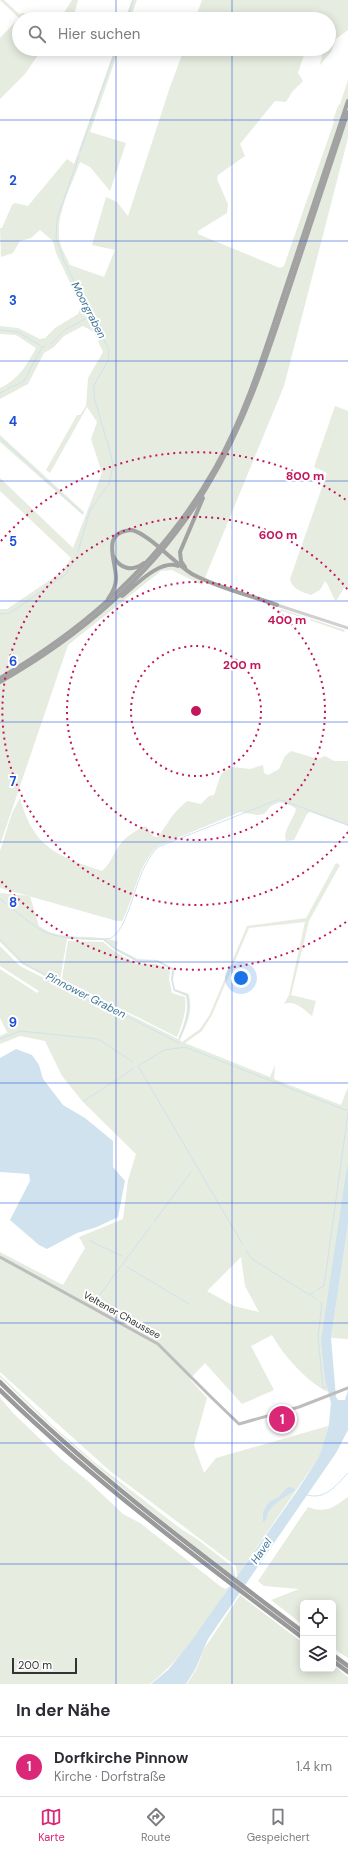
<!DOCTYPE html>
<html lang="de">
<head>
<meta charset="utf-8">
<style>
	body { margin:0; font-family:"DM Sans",sans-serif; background:#f7f7f7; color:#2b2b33 }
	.controls { position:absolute; right:12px; bottom:12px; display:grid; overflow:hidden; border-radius:6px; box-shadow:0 2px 10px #0003 }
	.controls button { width:36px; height:36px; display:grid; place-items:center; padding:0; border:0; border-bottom:1px solid #e1e1e2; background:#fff; color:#2b2b33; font:20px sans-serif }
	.scale { position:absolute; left:12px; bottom:10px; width:65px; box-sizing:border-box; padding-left:4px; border:2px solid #333; border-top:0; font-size:11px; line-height:14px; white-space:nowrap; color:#333; -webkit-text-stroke:3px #fff; paint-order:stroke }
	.you { position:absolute; left:241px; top:978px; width:14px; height:14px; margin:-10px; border:3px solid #fff; border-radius:50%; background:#1a73e8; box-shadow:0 0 0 6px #1a73e833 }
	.badge { display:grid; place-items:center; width:26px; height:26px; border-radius:50%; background:#db2777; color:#fff; font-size:13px; font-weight:700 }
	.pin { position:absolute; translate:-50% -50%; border:2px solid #fff; box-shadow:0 1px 4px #0006 }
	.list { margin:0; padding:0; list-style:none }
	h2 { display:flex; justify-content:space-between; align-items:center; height:52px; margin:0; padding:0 16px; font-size:17px }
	h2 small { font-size:13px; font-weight:400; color:#7c7c81 }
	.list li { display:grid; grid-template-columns:26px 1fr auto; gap:12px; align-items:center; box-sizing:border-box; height:60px; padding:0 16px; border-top:1px solid #e1e1e2 }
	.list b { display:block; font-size:15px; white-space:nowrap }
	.list p { margin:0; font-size:13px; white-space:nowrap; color:#7c7c81 }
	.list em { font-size:13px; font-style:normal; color:#7c7c81 }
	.icon { flex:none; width:22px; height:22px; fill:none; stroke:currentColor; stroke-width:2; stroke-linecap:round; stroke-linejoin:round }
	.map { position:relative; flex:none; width:348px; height:1684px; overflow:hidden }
	.search { position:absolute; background:#fff; box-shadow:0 2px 10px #0003; left:12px; right:12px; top:12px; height:44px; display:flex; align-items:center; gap:10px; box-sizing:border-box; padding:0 14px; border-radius:22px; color:#7c7c81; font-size:15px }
	.sheet { height:112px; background:#fff }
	nav { display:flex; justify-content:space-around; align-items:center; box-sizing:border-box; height:56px; border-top:1px solid #e1e1e2; background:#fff; font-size:11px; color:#7c7c81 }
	nav a { display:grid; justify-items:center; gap:2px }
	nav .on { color:#db2777 }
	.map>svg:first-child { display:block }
	.green { fill:#e6ecdf; fill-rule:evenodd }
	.water { fill:#cfe2ee }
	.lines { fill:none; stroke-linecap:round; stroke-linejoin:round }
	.stream { stroke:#cfe2ee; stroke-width:1 }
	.tertiary { stroke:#d0d0d0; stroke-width:3 }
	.secondary { stroke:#bdbdbd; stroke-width:3 }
	.trunk { stroke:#a2a2a2; stroke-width:4 }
	.motorway { stroke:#9a9a9a; stroke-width:4.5 }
	.grid { fill:none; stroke:#1d4ed8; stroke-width:1; stroke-opacity:0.55 }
	.ring { fill:none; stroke:#c2185b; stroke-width:2; stroke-dasharray:2 4 }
	.labels { text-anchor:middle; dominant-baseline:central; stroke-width:4; stroke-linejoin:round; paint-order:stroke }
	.street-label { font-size:10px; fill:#333; stroke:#fff }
	.water-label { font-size:11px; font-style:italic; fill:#3f7597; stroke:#fff }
	.grid-label { font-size:13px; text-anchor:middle; font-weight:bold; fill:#1d4ed8; stroke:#fff; stroke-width:4; stroke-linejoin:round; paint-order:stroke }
	.centre { fill:#c2185b; stroke:#fff; stroke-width:2 }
	.ring-label { font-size:12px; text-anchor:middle; font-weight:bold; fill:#c2185b; stroke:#fff; stroke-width:4; stroke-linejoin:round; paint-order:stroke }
</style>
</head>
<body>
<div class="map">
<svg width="348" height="1684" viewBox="0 0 348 1684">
	<rect width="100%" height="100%" fill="#fff"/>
	<g class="green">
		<path d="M0 0H4L19 14 24 13 30 19H19V49H42L25 74 0 99V38L19 18Z"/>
		<path d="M72 0H78L73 19H60Z"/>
		<path d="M132 0H137L130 19H125Z"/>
		<path d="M202 0H348V30L336 39 331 52 320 65 323 49H329V19H195Z"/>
		<path d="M115 49H119L90 132 126 143 110 191 90 167 80 162C72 185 57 211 59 236 59 245 66 256 70 265L104 277 115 250 92 245 106 197 117 202 128 216 169 90 184 49H306L298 73 303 81 292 92 286 102 275 101 240 144 245 156 218 175 217 179 228 204 227 213 198 231V234L280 268 284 266 334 122 333 120 338 106 340 104 348 80V138L284 386 202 585 172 570 161 571 68 645 0 845V609H7L62 572 71 558 0 491V478L73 548 102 473 91 439 97 422 87 407 50 473 46 470 77 415H80L86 406 88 378 103 352 94 332 83 326 64 336 54 347 44 353 28 384 0 399V388C18 380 27 365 36 348L16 335 0 334V326L18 328 40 339 45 338 55 328 78 314 81 306 56 253 53 241 40 230 31 238 20 241 13 253 1 257 0 228H2L12 205 15 203 28 206 67 159 74 164Z"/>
		<path d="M335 406 348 411V588H344L336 601C331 595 330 587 325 581L320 590 311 595C302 592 292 589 290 579L327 473 314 467Z"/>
		<path d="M0 435 84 512 83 515 0 442Z"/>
		<path d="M281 609 308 618 307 619 282 611 280 614 279 613Z"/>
		<path d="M311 619 345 630 344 632 315 622 310 620Z"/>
		<path d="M291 751 318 759 325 756 334 761H348V826L310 812 307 814 294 840 286 841C282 831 294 819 296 809L292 806 280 802 271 806 264 814 257 815 240 812 158 846C137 865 135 897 122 921H117L0 888V851L12 813 20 798C33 847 57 856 102 871 113 861 113 852 122 842 128 835 138 829 146 826L153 836 157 837C162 833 163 829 167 824 172 815 179 808 187 801L201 804 209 796 214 795 221 774 225 771 233 767 250 769 263 765 264 773 268 775 279 769 285 756Z"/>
		<path d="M336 863 340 865 309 921 291 995 316 1001 312 1016C303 1009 295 1000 284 1004L289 995 305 922 249 928 212 1015 202 1031 185 1043 270 1077 275 1065 274 1079 341 1105 348 1087V1160L323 1358 328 1392C307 1382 283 1355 272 1335L251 1346 274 1390 242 1404 205 1363 190 1379 207 1398 194 1445 204 1473 216 1458 328 1426 324 1445 317 1460 237 1576 236 1566 110 1471 0 1372V1252L63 1285 85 1248 79 1237 123 1219 128 1180 136 1154 83 1102 62 1076 45 1041 20 1036 0 1044V1036L8 1032H7L0 1018V969L37 993 39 991 0 966V946L20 966 50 981 52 980 22 964 0 942V893L30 896 39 926C62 943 93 932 118 942L116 948 138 959 158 960 175 969 173 980 175 989 189 994C193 1013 187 1023 180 1040L182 1042 200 1029 210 1014 247 926 306 918ZM67 939 103 940 115 950 137 962H157L172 970 171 979 174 991 186 996C189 1012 184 1025 178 1039L60 980ZM241 1257 245 1286 259 1312 234 1306 207 1291Z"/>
		<path d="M68 941 103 942 114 951 136 964H157L170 971 169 979 172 993 185 997C187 1012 182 1024 177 1037L62 979Z"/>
		<path d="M348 1225V1339L331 1338Z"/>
		<path d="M0 1375 52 1425 93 1461 181 1529 197 1539 233 1567 236 1578C154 1515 74 1451 0 1377Z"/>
		<path d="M0 1398 14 1414 62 1460 89 1482 123 1514 140 1523 220 1586 225 1589 229 1587C206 1622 183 1658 150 1684H0Z"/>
		<path d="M348 1497V1658L333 1648V1603H303V1625L271 1600 299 1589 264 1586 258 1581 308 1507C326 1514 334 1507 348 1497Z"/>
		<path d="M240 1595 303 1643V1669H333V1665L348 1677V1684H187L197 1668 204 1649Z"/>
	</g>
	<g class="water">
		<path d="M16 1049 32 1055 39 1065 43 1079 63 1105 85 1118 113 1141V1167L125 1181 118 1217 97 1227 77 1233 47 1249 39 1245 10 1220 30 1181 29 1174 0 1172V1058Z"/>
		<path d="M348 1160V1225L331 1338 336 1397 338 1400H345L348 1390V1430L336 1453 208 1639 196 1668 186 1684H151L168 1670 192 1640 297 1491 317 1460 322 1449 329 1424 331 1403 325 1379 321 1341Z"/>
		<path d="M291 1487 295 1489 294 1491C286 1496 274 1503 269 1511 266 1516 268 1520 263 1522V1512L269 1502 279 1497 287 1488Z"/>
	</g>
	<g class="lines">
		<g class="stream">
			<path d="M127 19 133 0"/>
			<path d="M80 152 116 49"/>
			<path d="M0 330 18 332 41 346"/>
			<path d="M51 344 66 329 87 318"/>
			<path d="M0 393 24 381 42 347H45"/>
			<path d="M0 438 82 513"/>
			<path d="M78 552 90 510 109 484 113 465 111 455 94 397V385L108 361 109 349 91 316 64 261 56 238 57 219 79 156"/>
			<path d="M0 614 10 613 66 574 74 561"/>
			<path d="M0 899C13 908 36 930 50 934 60 938 102 941 111 938 116 935 122 927 124 921 136 896 138 868 158 847L277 800 285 801 348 825"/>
			<path d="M0 939 23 963 179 1043"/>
			<path d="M104 940 116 949 137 961H157L173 969 172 979 174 990 187 995C191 1011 186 1022 180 1037"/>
			<path d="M0 1039 20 1031 98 1039 133 1062"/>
			<path d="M84 1101 133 1069"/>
			<path d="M154 1222 191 1172"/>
			<path d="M90 1241 122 1256"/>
			<path d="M243 1245 138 1066 164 1050 185 1047 348 1111"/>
			<path d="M246 1250 252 1259 316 1299"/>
			<path d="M127 1267 189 1304"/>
			<path d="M317 1290 324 1286 348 1113"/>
			<path d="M310 1294 314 1292"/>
			<path d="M96 1300 151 1226"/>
			<path d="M320 1302 322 1303 318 1337 323 1388 327 1387"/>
			<path d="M307 1495C326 1500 335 1486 348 1473"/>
		</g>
		<path class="tertiary" d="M277 605 348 628"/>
		<path class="secondary" d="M0 1257 158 1344 210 1396 239 1424 299 1407 348 1388"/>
		<g class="trunk">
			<path d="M113 556C120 569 132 572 144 563"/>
			<path d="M185 567 181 561 180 552 203 498"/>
			<path d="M122 596C136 585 160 559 178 566"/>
			<path d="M108 599C113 592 116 586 116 578 116 560 100 532 132 530 150 535 174 563 192 574 218 588 249 595 277 605"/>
			<path d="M0 678C88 627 164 558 215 468 246 413 264 353 284 293 305 229 327 165 348 101"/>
			<path d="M0 682C84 634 157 571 207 487 244 426 266 360 288 293 308 232 328 172 348 112"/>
		</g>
		<g class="motorway">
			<path d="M0 1382C94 1475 198 1552 303 1632"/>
			<path d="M0 1390C95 1482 198 1559 303 1638"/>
			<path d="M333 1655 348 1666"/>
			<path d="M333 1661 348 1672"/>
		</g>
	</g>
	<path class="grid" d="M116 0V19M232 0V19M116 49V1684M232 49V1684M0 120H348M0 241H348M0 361H348M0 481H348M0 601H348M0 722H348M0 842H348M0 962H348M0 1083H348M0 1203H348M0 1323H348M0 1443H348M0 1564H348"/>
	<g class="ring">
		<circle cx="196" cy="711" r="65"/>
		<circle cx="196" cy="711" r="129"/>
		<path d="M348 832A194 194 0 1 1 348 590"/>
		<path d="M346 922A259 259 0 0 1 1 881M1 541A259 259 0 0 1 346 500"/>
	</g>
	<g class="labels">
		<g class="street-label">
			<text transform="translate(122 1315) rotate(29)">Veltener Chaussee</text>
		</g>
		<g class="water-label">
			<text transform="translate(89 310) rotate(63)">Moorgraben</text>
			<text transform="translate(86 995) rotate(27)">Pinnower Graben</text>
			<text transform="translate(261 1551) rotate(-56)">Havel</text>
		</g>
	</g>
	<g class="grid-label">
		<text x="13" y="185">2</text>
		<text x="13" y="305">3</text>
		<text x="13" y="426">4</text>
		<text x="13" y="546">5</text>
		<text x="13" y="666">6</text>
		<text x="13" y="786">7</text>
		<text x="13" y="907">8</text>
		<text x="13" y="1027">9</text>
	</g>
	<circle cx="196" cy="711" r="6" class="centre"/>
	<g class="ring-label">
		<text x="305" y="480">800 m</text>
		<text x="278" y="539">600 m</text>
		<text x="287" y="624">400 m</text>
		<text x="242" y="669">200 m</text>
	</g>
</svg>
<div class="controls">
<button><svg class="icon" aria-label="locate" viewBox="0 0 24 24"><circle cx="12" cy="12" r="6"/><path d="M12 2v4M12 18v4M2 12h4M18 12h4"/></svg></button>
<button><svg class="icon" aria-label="layers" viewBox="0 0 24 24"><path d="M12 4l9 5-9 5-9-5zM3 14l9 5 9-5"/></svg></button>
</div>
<div class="scale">200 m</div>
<div class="you"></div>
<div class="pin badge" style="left:282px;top:1419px">1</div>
<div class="search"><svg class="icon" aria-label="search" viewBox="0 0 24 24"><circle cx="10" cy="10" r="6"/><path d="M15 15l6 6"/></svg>Hier suchen</div>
</div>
<section class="sheet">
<h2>In der Nähe<small></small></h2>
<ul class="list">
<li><span class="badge">1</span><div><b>Dorfkirche Pinnow</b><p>Kirche · Dorfstraße</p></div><em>1.4 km</em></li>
</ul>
</section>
<nav>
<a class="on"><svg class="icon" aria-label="map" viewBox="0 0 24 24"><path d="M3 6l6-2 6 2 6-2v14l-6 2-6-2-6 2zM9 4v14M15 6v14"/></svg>Karte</a>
<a><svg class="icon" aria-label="directions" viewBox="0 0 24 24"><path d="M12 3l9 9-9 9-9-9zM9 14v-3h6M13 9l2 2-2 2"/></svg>Route</a>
<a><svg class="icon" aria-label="saved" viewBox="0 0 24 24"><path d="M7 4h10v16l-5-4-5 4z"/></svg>Gespeichert</a>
</nav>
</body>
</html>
